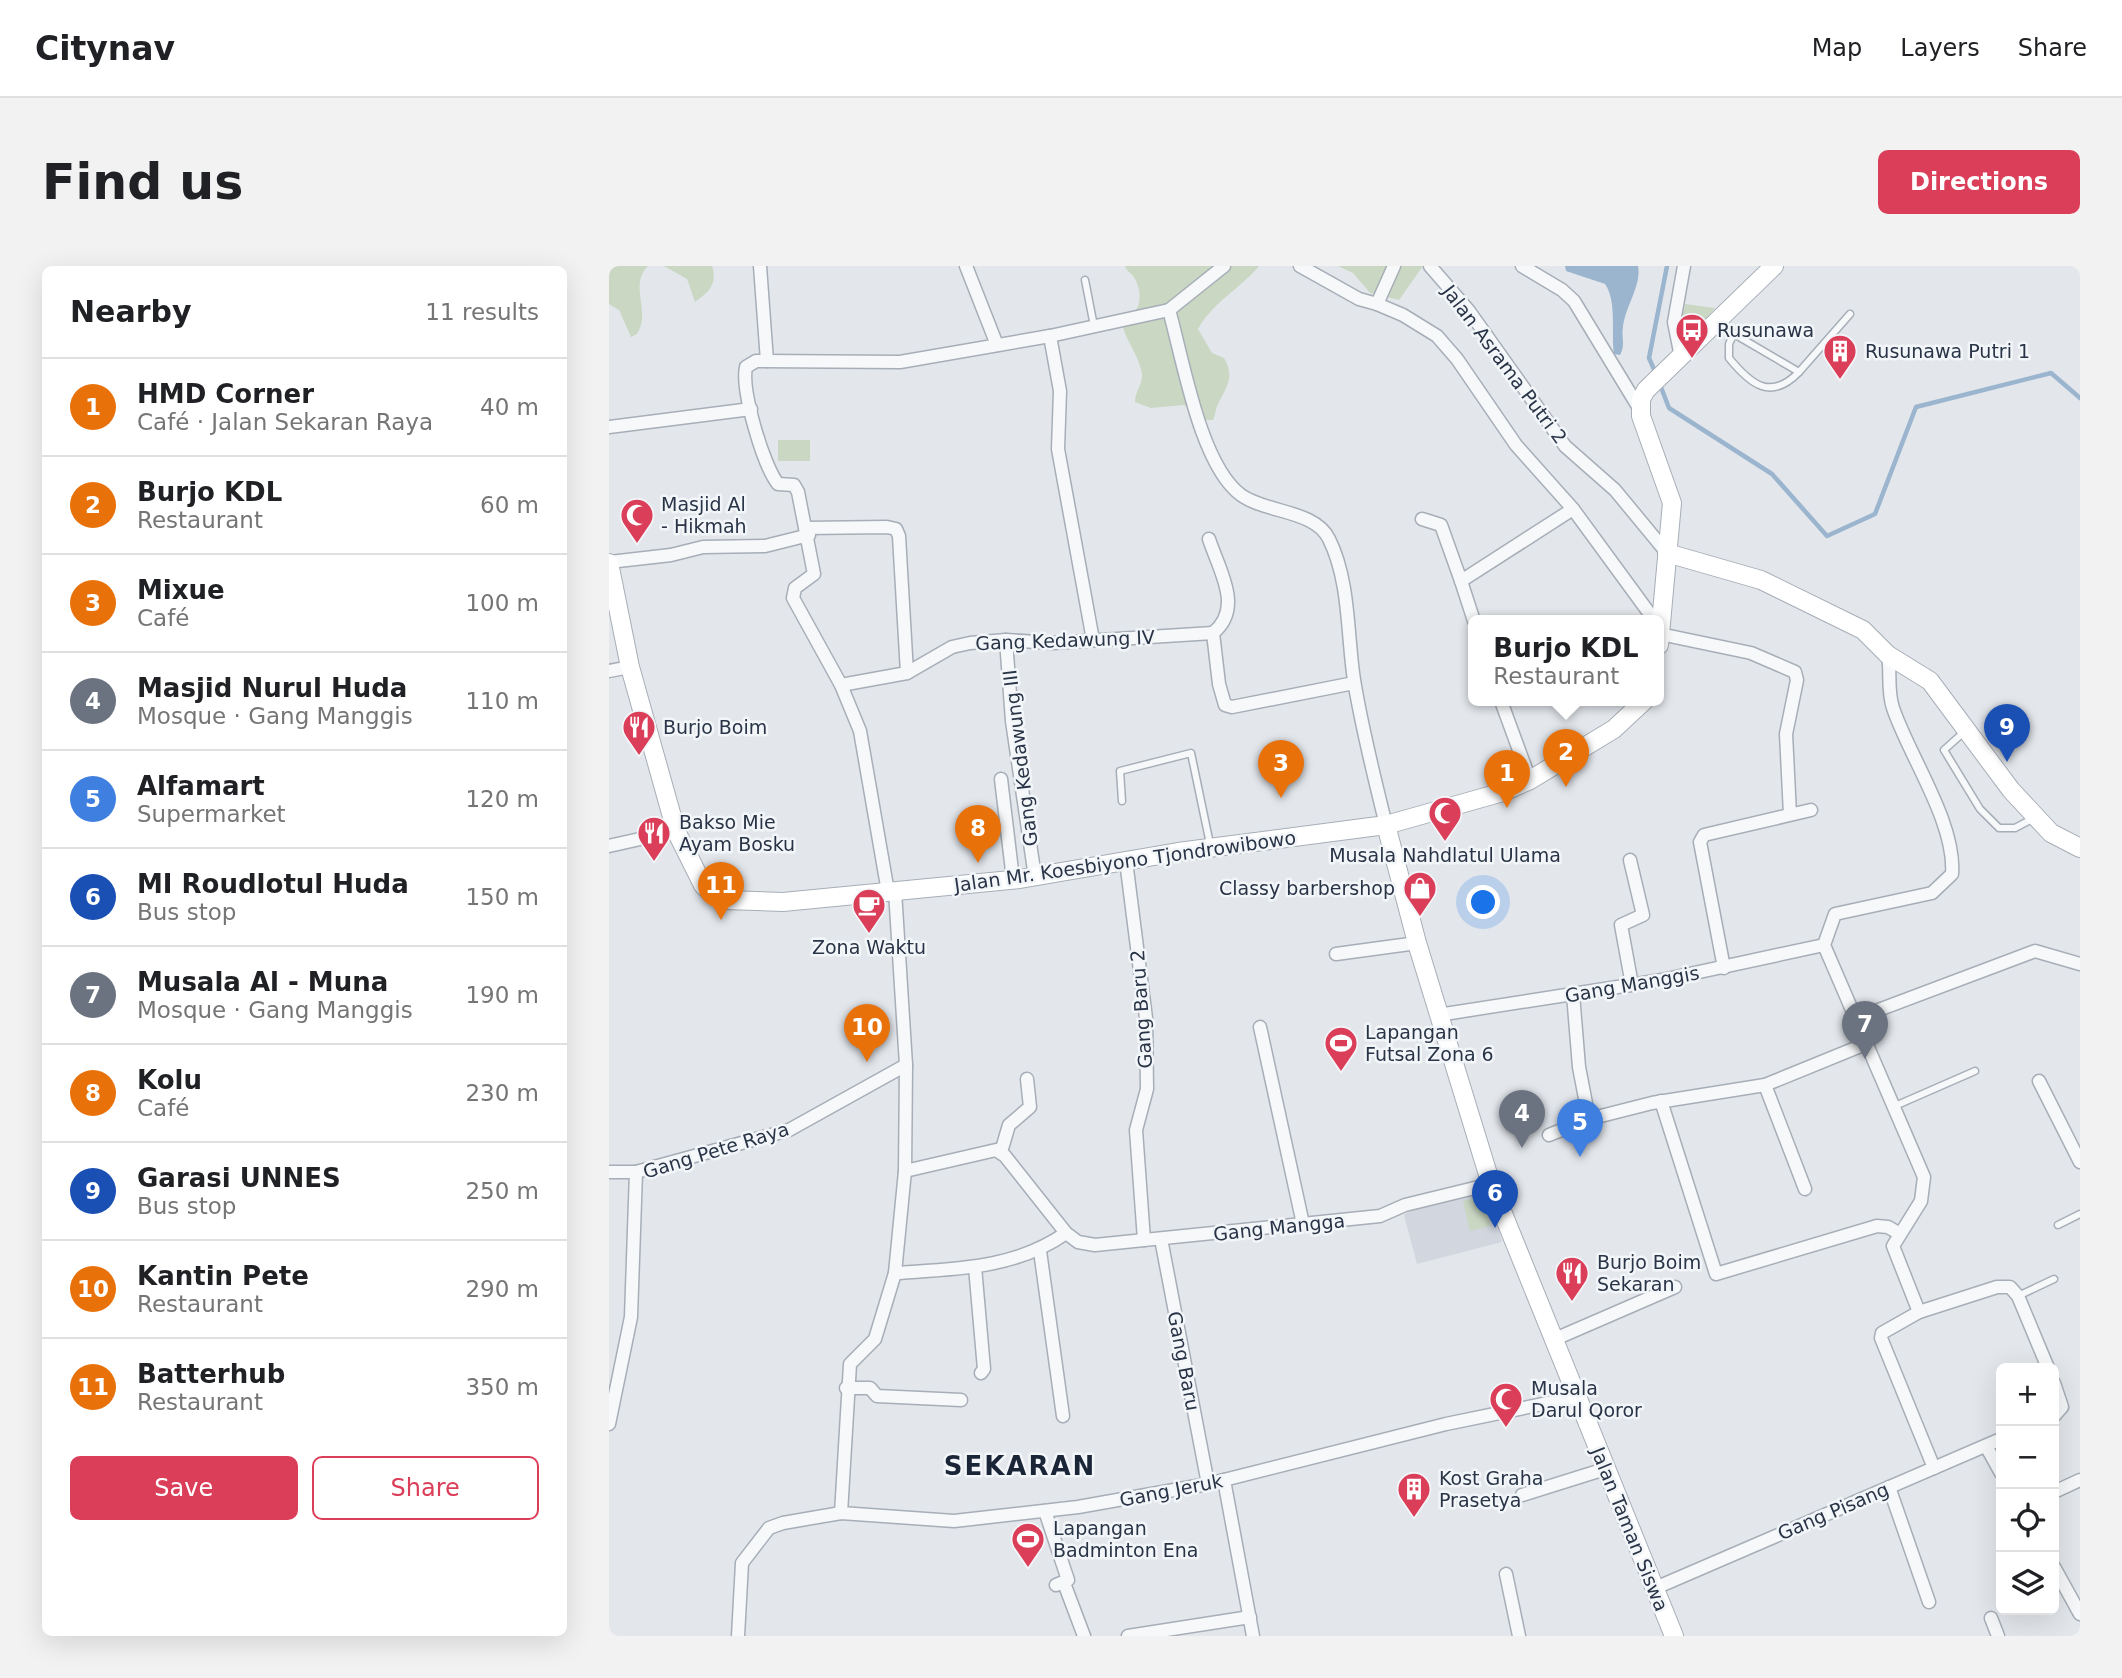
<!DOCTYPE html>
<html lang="en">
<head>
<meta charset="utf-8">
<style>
	body { margin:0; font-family:"DejaVu Sans",sans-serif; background:#f2f2f2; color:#202124 }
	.controls { position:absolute; right:21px; bottom:21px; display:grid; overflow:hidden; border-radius:10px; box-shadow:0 7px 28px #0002 }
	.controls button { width:63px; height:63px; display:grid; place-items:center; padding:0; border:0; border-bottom:2px solid #e0e0e0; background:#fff; color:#202124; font:35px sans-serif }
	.you { position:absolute; left:875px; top:637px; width:24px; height:24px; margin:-18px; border:5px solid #fff; border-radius:50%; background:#1a73e8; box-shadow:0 0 0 10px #1a73e833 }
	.badge { display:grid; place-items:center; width:46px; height:46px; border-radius:50%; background:#db3e58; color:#fff; font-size:23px; font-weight:700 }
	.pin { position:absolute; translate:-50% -58px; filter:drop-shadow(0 2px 4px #0008) }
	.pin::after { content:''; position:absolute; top:37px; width:24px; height:21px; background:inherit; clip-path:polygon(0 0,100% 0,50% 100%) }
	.popup { position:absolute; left:859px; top:349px; width:196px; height:91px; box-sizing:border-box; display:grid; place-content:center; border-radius:10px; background:#fff; filter:drop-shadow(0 2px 5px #0005); font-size:23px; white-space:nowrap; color:#757577 }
	.popup b { font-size:26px; color:#202124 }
	.popup::after { content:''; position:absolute; left:50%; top:100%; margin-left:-14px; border:14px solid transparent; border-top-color:#fff }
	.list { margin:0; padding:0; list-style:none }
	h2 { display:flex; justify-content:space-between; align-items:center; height:91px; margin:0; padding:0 28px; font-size:30px }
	h2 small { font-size:23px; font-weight:400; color:#757577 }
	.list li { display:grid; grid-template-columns:46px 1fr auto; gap:21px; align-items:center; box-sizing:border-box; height:98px; padding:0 28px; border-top:2px solid #e0e0e0 }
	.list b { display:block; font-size:26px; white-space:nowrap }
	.list p { margin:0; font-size:23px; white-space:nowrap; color:#757577 }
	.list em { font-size:23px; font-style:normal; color:#757577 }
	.actions { display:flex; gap:14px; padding:21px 28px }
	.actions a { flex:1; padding:16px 0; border:2px solid #db3e58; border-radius:10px; text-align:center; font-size:24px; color:#db3e58 }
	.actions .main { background:#db3e58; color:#fff }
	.icon { flex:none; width:38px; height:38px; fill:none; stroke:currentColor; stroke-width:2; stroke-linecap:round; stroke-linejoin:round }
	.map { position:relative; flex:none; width:1471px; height:1370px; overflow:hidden; border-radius:10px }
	header { display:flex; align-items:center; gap:42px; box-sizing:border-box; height:98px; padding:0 35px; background:#fff; border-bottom:2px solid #e0e0e0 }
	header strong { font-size:33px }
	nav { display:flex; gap:38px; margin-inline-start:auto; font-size:24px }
	.intro { display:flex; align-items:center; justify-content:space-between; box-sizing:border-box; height:168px; padding:0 42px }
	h1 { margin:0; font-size:49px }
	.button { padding:18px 32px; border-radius:10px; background:#db3e58; color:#fff; font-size:24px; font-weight:700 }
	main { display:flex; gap:42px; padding:0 42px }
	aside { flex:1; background:#fff; border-radius:10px; box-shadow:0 7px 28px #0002 }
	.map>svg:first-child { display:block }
	.built { fill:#d1d6df }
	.green { fill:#c9d7c3 }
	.water { fill:#9bb5cf }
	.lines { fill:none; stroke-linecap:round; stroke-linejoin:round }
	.stream { stroke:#9bb5cf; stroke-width:4.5 }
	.lane-casing { stroke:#a7aeb7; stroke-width:9 }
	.street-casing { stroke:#a7aeb7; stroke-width:15 }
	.secondary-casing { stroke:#a7aeb7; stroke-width:20 }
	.lane { stroke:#f6f8fa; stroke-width:6 }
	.street { stroke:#f6f8fa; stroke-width:12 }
	.secondary { stroke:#fff; stroke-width:18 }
	.labels { text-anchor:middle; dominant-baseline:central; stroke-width:5; stroke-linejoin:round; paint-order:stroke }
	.poi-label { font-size:19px; fill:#293447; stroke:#f3f6f9; text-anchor:start }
	.street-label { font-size:19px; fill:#293447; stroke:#f3f6f9 }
	.district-label { font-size:26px; font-weight:bold; letter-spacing:2px; fill:#1b2538; stroke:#f3f6f9 }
</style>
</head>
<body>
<header>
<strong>Citynav</strong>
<nav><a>Map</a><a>Layers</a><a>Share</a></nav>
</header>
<div class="intro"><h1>Find us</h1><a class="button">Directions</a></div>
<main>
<aside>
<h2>Nearby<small>11 results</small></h2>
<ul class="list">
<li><span class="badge" style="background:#e8710a">1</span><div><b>HMD Corner</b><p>Café · Jalan Sekaran Raya</p></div><em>40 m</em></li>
<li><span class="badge" style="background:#e8710a">2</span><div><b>Burjo KDL</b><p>Restaurant</p></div><em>60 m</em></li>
<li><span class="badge" style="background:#e8710a">3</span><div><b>Mixue</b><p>Café</p></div><em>100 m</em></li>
<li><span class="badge" style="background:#6b7280">4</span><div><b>Masjid Nurul Huda</b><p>Mosque · Gang Manggis</p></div><em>110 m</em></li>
<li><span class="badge" style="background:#3f7fe0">5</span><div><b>Alfamart</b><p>Supermarket</p></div><em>120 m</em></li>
<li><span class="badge" style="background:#1a4fb4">6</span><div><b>MI Roudlotul Huda</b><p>Bus stop</p></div><em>150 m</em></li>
<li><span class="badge" style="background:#6b7280">7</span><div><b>Musala Al - Muna</b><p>Mosque · Gang Manggis</p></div><em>190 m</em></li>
<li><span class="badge" style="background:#e8710a">8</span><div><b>Kolu</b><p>Café</p></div><em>230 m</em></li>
<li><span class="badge" style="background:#1a4fb4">9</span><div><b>Garasi UNNES</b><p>Bus stop</p></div><em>250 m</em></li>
<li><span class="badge" style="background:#e8710a">10</span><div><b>Kantin Pete</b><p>Restaurant</p></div><em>290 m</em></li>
<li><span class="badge" style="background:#e8710a">11</span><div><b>Batterhub</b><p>Restaurant</p></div><em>350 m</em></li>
</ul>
<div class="actions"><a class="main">Save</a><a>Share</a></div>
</aside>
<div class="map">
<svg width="1471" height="1370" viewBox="0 0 1471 1370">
	<rect width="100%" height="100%" fill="#e3e7ec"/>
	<path class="built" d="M879 922 893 976 808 998 795 949 815 937Z"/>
	<g class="green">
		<path d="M0 0H39C19 19 43 46 28 68L22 71 10 44 0 38Z"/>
		<path d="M55 0H103C109 18 99 27 86 36L78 13Z"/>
		<path d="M516 0H650C631 23 604 36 589 63L603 87 615 92C626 111 618 120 609 138 606 143 607 148 604 154H598L575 139 542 142 526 136C526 125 534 118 533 108 530 89 515 71 514 60 529 48 536 32 526 13 523 7 518 6 516 0Z"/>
		<path d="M729 0H814L790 34 761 27 744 7Z"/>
		<path d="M1076 38 1106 42 1077 75 1070 68Z"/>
		<rect x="169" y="174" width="32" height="21"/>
		<path d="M875 930 881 960 861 965 854 935Z"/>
	</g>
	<path class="water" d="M956 0H1029C1033 19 1016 41 1014 61 1012 71 1017 79 1011 89L1005 88C1002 66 1008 35 996 18L957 5Z"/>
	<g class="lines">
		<g class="stream">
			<path d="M1047 108 1040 92 1058 0"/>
			<path d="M1050 116 1060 142 1163 208 1218 270 1266 248 1307 141 1442 107 1471 132"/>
		</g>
		<defs>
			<g id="lane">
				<path d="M476 14 485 60"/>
				<path d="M1108 58 1190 106 1241 48"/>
				<path d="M1125 67 1120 78V92C1142 119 1162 135 1190 106"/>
				<path d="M1355 466 1335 484 1371 543 1390 562H1406L1425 552"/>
				<path d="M513 535 511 505 582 487 601 578"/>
				<path d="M1286 840 1366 805"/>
				<path d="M1449 959 1471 948"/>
				<path d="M1409 1030 1445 1013"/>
			</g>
			<g id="street">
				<path d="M151 0 158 95"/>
				<path d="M357 0 388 79"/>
				<path d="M691 0 750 33 768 38"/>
				<path d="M785 0 768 38 794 49 828 70 848 93 907 179 964 243 1046 355"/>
				<path d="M821 0 860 45 956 180 1006 224 1058 287"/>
				<path d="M913 0 953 24 965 35 1030 142"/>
				<path d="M560 44C574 93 591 199 632 229 657 247 706 244 720 273 741 315 738 369 745 414 753 463 765 511 777 559"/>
				<path d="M441 70 451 125 449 183 484 374"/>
				<path d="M1072 91 1065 56 1075 0"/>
				<path d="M0 161 142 143"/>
				<path d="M813 253 832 259 852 315"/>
				<path d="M197 262 278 261 287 263 290 270 298 407"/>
				<path d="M600 273C610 304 635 342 604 367L610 418 616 439 623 441 745 417"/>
				<path d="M0 296 62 289 94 281 156 280 200 269"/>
				<path d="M865 355 852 315 964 243"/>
				<path d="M1051 368 1142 387 1186 406 1188 414 1177 468 1181 548"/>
				<path d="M397 374 403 455 426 611"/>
				<path d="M1279 389C1282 406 1278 425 1284 442 1300 490 1347 557 1343 608L1323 627 1226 648 1215 679 1315 911 1312 935 1284 980 1310 1046 1273 1067 1272 1072 1325 1202"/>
				<path d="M0 405 21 401"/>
				<path d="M232 419 298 407 343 381 361 377 397 374 444 377 604 367"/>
				<path d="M892 435 921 514"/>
				<path d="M392 513 404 613"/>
				<path d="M0 580 67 565"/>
				<path d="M1021 594 1034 649 1012 659 1023 719"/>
				<path d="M517 595 537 752 538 823 527 864 535 974"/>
				<path d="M279 626 251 465 232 419 184 332 186 322 205 308 189 226 185 219 169 218C154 199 132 124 137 101L147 95 291 96 441 70 560 44 615 0"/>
				<path d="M727 688 808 677"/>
				<path d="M1115 702 1091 576 1095 569 1202 544"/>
				<path d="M964 728 970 801 980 853"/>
				<path d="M829 749 1053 714 1215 679"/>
				<path d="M1248 752 1426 685 1471 698"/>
				<path d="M651 761 694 958"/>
				<path d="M1430 815 1471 896"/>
				<path d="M1156 819 1196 923"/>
				<path d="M1052 835 1107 1008 1268 960 1279 961 1291 968"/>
				<path d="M940 869 980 853 1043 837 1156 819 1259 777"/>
				<path d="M392 886 400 859 421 841 418 813"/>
				<path d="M296 905 387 884 396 890 457 967 469 976 486 979 771 950 796 939 882 918"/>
				<path d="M0 906H27"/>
				<path d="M552 973 599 1218"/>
				<path d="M431 985 454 1150"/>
				<path d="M366 1001 375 1103 372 1107"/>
				<path d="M286 1007C346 1003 406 1003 457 967"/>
				<path d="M1310 1046 1388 1021H1401L1409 1030 1439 1102"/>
				<path d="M946 1073 1066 1021"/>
				<path d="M1445 1117 1453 1141 1445 1150"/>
				<path d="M237 1122H261L268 1130 352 1134"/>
				<path d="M0 1158 22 1051 27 906 180 864 297 799"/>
				<path d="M1377 1180 1392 1207"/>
				<path d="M615 1214 644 1370"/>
				<path d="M1280 1221 1320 1336"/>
				<path d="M1445 1226 1471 1214"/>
				<path d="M913 1229 996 1203"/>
				<path d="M436 1245 459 1314 447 1319"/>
				<path d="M232 1247 241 1098 266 1073 286 1007 296 905 297 799 286 625"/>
				<path d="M1445 1301 1471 1348"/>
				<path d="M897 1308 910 1370"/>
				<path d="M455 1317 475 1370"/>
				<path d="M1044 1323 1392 1173"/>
				<path d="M1382 1352 1389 1370"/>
				<path d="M129 1370 133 1297 160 1262 174 1257 232 1247 345 1255 469 1241 599 1218 837 1158 968 1131"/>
				<path d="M519 1370 641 1351"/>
			</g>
			<g id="secondary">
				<path d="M1058 287 1152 314 1254 364 1279 389 1321 415 1402 524 1442 567 1471 582"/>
				<path d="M0 297 21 401 67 565 94 619 103 628 116 634 174 636 411 613 569 586 777 559 894 526 921 514 1005 463 1035 435"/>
				<path d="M1050 379 1063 237 1032 150V133L1037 124 1165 0"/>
				<path d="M777 559 808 677 882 918 1065 1370"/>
			</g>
		</defs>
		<use href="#lane" class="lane-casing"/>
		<use href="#street" class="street-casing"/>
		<use href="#secondary" class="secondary-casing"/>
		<use href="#lane" class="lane"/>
		<use href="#street" class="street"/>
		<use href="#secondary" class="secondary"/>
	</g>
	<defs>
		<symbol id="bus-pin" viewBox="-11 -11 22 30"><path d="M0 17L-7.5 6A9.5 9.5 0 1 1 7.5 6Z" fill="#db3e58" stroke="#f3f6f9"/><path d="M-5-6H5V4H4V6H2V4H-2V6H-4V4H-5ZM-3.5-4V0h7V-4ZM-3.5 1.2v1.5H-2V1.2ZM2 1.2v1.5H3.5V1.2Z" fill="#fff"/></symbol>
		<symbol id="building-pin" viewBox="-11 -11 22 30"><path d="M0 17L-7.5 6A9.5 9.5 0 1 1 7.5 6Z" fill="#db3e58" stroke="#f3f6f9"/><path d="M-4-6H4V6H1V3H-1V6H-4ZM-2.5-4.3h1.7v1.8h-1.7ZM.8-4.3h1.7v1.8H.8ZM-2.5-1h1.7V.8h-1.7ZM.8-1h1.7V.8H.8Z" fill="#fff"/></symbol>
		<symbol id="mosque-pin" viewBox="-11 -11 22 30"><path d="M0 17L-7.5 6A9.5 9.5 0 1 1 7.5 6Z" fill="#db3e58" stroke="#f3f6f9"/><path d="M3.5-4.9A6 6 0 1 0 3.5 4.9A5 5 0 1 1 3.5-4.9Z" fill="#fff"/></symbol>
		<symbol id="restaurant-pin" viewBox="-11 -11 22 30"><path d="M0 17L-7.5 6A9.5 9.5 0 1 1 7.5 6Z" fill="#db3e58" stroke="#f3f6f9"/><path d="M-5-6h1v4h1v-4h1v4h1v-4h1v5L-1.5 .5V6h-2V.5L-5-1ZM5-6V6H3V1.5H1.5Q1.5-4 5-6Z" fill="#fff"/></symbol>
		<symbol id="shop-pin" viewBox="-11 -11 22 30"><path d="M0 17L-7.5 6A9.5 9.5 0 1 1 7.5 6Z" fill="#db3e58" stroke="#f3f6f9"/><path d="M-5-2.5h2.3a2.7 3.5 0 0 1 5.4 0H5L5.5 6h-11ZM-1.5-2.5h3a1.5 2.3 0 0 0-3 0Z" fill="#fff"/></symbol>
		<symbol id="cafe-pin" viewBox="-11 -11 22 30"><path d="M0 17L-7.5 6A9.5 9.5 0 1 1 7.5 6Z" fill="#db3e58" stroke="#f3f6f9"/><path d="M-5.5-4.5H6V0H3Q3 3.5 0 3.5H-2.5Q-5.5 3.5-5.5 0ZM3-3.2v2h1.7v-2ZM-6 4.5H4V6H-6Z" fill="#fff"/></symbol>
		<symbol id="stadium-pin" viewBox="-11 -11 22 30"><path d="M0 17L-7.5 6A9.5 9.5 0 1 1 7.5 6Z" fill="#db3e58" stroke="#f3f6f9"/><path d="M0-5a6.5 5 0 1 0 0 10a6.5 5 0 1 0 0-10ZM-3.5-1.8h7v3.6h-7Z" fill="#fff"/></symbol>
	</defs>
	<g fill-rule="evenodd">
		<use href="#bus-pin" x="1064" y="45" width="38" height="52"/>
		<use href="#building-pin" x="1212" y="66" width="38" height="52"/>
		<use href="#mosque-pin" x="9" y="230" width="38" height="52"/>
		<use href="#restaurant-pin" x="11" y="442" width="38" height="52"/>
		<use href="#mosque-pin" x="817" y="528" width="38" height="52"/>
		<use href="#restaurant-pin" x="26" y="548" width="38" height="52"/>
		<use href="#shop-pin" x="792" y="603" width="38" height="52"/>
		<use href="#cafe-pin" x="241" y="620" width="38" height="52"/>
		<use href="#stadium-pin" x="713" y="758" width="38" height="52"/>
		<use href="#restaurant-pin" x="944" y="988" width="38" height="52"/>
		<use href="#mosque-pin" x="878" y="1114" width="38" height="52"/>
		<use href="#building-pin" x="786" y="1204" width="38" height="52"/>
		<use href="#stadium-pin" x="400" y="1254" width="38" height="52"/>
	</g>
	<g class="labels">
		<g class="poi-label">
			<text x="1108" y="64">Rusunawa</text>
			<text x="1256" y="85">Rusunawa Putri 1</text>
			<text x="52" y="238">Masjid Al<tspan x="52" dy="22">- Hikmah</tspan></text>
			<text x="54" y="461">Burjo Boim</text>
			<text x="70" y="556">Bakso Mie<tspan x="70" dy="22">Ayam Bosku</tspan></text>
			<text x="836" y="589" text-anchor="middle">Musala Nahdlatul Ulama</text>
			<text x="786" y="622" text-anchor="end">Classy barbershop</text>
			<text x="260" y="681" text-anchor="middle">Zona Waktu</text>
			<text x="756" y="766">Lapangan<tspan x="756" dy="22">Futsal Zona 6</tspan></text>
			<text x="988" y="996">Burjo Boim<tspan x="988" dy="22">Sekaran</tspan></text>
			<text x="922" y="1122">Musala<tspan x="922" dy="22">Darul Qoror</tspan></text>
			<text x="830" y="1212">Kost Graha<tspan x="830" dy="22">Prasetya</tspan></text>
			<text x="444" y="1262">Lapangan<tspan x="444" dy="22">Badminton Ena</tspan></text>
		</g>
		<g class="street-label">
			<text transform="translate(896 98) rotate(53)">Jalan Asrama Putri 2</text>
			<text transform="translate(456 374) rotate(-2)">Gang Kedawung IV</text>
			<text transform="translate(411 492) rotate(-97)">Gang Kedawung III</text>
			<text transform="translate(516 595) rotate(-8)">Jalan Mr. Koesbiyono Tjondrowibowo</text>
			<text transform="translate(1023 718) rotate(-10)">Gang Manggis</text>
			<text transform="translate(532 743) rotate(-94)">Gang Baru 2</text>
			<text transform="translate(107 884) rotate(-17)">Gang Pete Raya</text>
			<text transform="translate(670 961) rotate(-6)">Gang Mangga</text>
			<text transform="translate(575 1095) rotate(79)">Gang Baru</text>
			<text transform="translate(562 1224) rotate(-11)">Gang Jeruk</text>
			<text transform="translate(1224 1245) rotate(-23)">Gang Pisang</text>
			<text transform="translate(1021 1263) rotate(68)">Jalan Taman Siswa</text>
		</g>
		<g class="district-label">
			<text x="411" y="1200">SEKARAN</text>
		</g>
	</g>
</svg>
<div class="controls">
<button>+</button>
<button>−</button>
<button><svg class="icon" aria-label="locate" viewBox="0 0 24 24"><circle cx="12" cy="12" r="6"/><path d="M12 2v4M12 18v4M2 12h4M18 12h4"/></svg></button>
<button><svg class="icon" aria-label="layers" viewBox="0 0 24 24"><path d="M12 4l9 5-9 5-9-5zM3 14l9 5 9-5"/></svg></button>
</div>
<div class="you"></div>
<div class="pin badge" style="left:898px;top:542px;background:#e8710a">1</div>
<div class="pin badge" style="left:957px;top:521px;background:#e8710a">2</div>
<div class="popup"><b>Burjo KDL</b>Restaurant</div>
<div class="pin badge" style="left:672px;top:532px;background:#e8710a">3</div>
<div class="pin badge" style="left:913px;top:882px;background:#6b7280">4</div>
<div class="pin badge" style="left:971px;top:891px;background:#3f7fe0">5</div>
<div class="pin badge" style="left:886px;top:962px;background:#1a4fb4">6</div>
<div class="pin badge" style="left:1256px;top:793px;background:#6b7280">7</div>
<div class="pin badge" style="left:369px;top:597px;background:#e8710a">8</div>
<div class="pin badge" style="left:1398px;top:496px;background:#1a4fb4">9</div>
<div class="pin badge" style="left:258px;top:796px;background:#e8710a">10</div>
<div class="pin badge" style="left:112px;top:654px;background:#e8710a">11</div>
</div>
</main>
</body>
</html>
